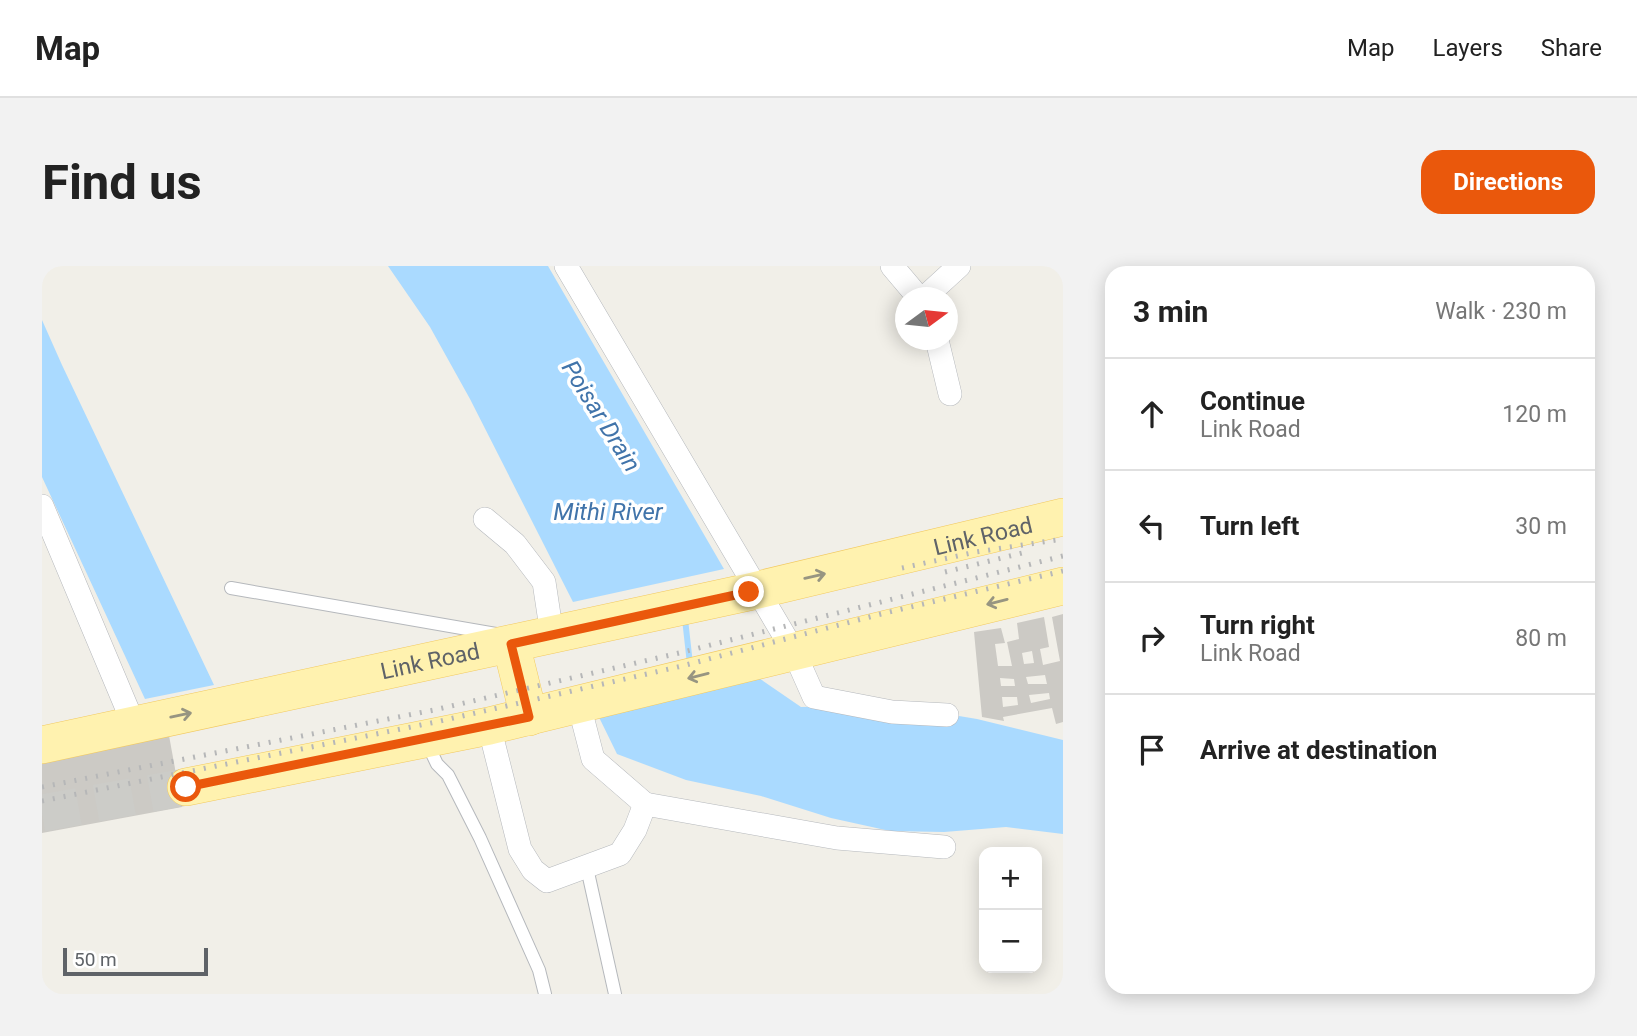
<!DOCTYPE html>
<html lang="en">
<head>
<meta charset="utf-8">
<style>
	body { margin:0; font-family:Roboto,sans-serif; background:#f2f2f2; color:#222 }
	.controls { position:absolute; right:21px; bottom:21px; display:grid; overflow:hidden; border-radius:14px; box-shadow:0 4px 18px #0003 }
	.controls button { width:63px; height:63px; display:grid; place-items:center; padding:0; border:0; border-bottom:2px solid #e0e0e0; background:#fff; color:#222; font:35px sans-serif }
	.compass { position:absolute; left:853px; top:21px; width:63px; height:63px; border-radius:50%; background:#fff; box-shadow:0 4px 18px #0003; rotate:75deg }
	.scale { position:absolute; left:21px; bottom:18px; width:145px; box-sizing:border-box; padding-left:7px; border:4px solid #5f6368; border-top:0; font-size:19px; line-height:24px; white-space:nowrap; color:#5f6368; -webkit-text-stroke:5px #fff; paint-order:stroke }
	.stop { position:absolute; width:21px; height:21px; margin:-16px; border:5px solid #ea580c; border-radius:50%; background:#fff }
	.stop.end { background:#ea580c; border-color:#fff; box-shadow:0 2px 7px #0008 }
	.list { margin:0; padding:0; list-style:none }
	h2 { display:flex; justify-content:space-between; align-items:center; height:91px; margin:0; padding:0 28px; font-size:30px }
	h2 small { font-size:23px; font-weight:400; color:#767676 }
	.list li { display:grid; grid-template-columns:46px 1fr auto; gap:21px; align-items:center; box-sizing:border-box; height:112px; padding:0 28px; border-top:2px solid #e0e0e0 }
	.list b { display:block; font-size:26px; white-space:nowrap }
	.list p { margin:0; font-size:23px; white-space:nowrap; color:#767676 }
	.list em { font-size:23px; font-style:normal; color:#767676 }
	.icon { flex:none; width:38px; height:38px; fill:none; stroke:currentColor; stroke-width:2; stroke-linecap:round; stroke-linejoin:round }
	.map { position:relative; flex:none; width:1021px; height:728px; overflow:hidden; border-radius:21px }
	header { display:flex; align-items:center; gap:42px; box-sizing:border-box; height:98px; padding:0 35px; background:#fff; border-bottom:2px solid #e0e0e0 }
	header strong { font-size:33px }
	nav { display:flex; gap:38px; margin-inline-start:auto; font-size:24px }
	.intro { display:flex; align-items:center; justify-content:space-between; box-sizing:border-box; height:168px; padding:0 42px }
	h1 { margin:0; font-size:49px }
	.button { padding:18px 32px; border-radius:21px; background:#ea580c; color:#fff; font-size:24px; font-weight:700 }
	main { display:flex; gap:42px; padding:0 42px }
	aside { flex:1; background:#fff; border-radius:21px; box-shadow:0 4px 18px #0003 }
	.map>svg:first-child { display:block }
	.water { fill:#aadaff }
	.lines { fill:none; stroke-linecap:round; stroke-linejoin:round }
	.stream { stroke:#aadaff; stroke-width:6 }
	.building { fill:#cccac5; fill-rule:evenodd }
	.primary-tunnel { stroke:#ccccc8; stroke-width:37; stroke-dasharray:37 18; stroke-linecap:butt }
	.lane-casing { stroke:#b5b8bc; stroke-width:14 }
	.street-casing { stroke:#b5b8bc; stroke-width:24 }
	.primary-casing { stroke:#f2c960; stroke-width:38 }
	.lane { stroke:#fff; stroke-width:12 }
	.street { stroke:#fff; stroke-width:23 }
	.primary { stroke:#fff2af; stroke-width:37 }
	.rail { stroke:#b6b7b8; stroke-width:5; stroke-dasharray:2 9; stroke-linecap:butt }
	.oneway { stroke:#979581 }
	.route { stroke:#ea580c; stroke-width:9 }
	.labels { text-anchor:middle; dominant-baseline:central; stroke-width:7; stroke-linejoin:round; paint-order:stroke }
	.street-label { font-size:23px; fill:#5f6368; stroke:#fff }
	.water-label { font-size:24px; font-style:italic; fill:#4174aa; stroke:#fff }
</style>
</head>
<body>
<header>
<strong>Map</strong>
<nav><a>Map</a><a>Layers</a><a>Share</a></nav>
</header>
<div class="intro"><h1>Find us</h1><a class="button">Directions</a></div>
<main>
<div class="map">
<svg width="1021" height="728" viewBox="0 0 1021 728">
	<rect width="100%" height="100%" fill="#f1efe8"/>
	<g class="water">
		<path d="M346 0H506L682 303 531 336 428 133 388 61Z"/>
		<path d="M0 54 20 99 172 419 103 433 0 211Z"/>
		<path d="M711 408 759 441 851 439 935 453 1021 474V568L964 561 902 566 848 565 789 552 719 530 644 514 575 488 551 439Z"/>
	</g>
	<g class="lines">
		<path class="stream" d="M643 353 648 398"/>
	</g>
	<g class="building">
		<path d="M1021 348V456L1014 458 1010 442 961 451 962 455 940 451 932 366 959 362 963 377 953 378 956 400H970L965 376 977 373 975 357 1002 351 1007 381 998 383 1001 399 1018 395 1010 351ZM990 385 992 397 982 398 980 387ZM1003 409 1005 418H986L984 411ZM958 412 972 413 973 420H959ZM1007 427 1008 433 989 437 987 429ZM960 431H975L976 439 961 441Z"/>
		<path d="M126 464 140 541 0 567V487Z"/>
	</g>
	<g class="lines">
		<path class="primary-tunnel" d="M0 547 144 521"/>
		<defs>
			<g id="lane">
				<path d="M189 322 454 368"/>
				<path d="M385 477 395 498 406 509 438 572 497 704 503 728"/>
				<path d="M545 602 573 728"/>
			</g>
			<g id="street">
				<path d="M524 0 752 386 772 431 850 446 905 449"/>
				<path d="M850 0 877 32"/>
				<path d="M882 32 917 0"/>
				<path d="M895 74 908 128"/>
				<path d="M0 240 92 459"/>
				<path d="M443 253 473 278 502 316 510 369"/>
				<path d="M537 439 551 493 603 538"/>
				<path d="M447 460 478 583 491 604 505 615 578 588 593 564 603 538 795 572 902 581"/>
			</g>
			<g id="primary">
				<path d="M469 378 487 451"/>
				<path id="s1" d="M0 479 707 326 1021 251"/>
				<path d="M144 521 447 460 1021 320"/>
			</g>
		</defs>
		<use href="#lane" class="lane-casing"/>
		<use href="#street" class="street-casing"/>
		<use href="#primary" class="primary-casing"/>
		<use href="#lane" class="lane"/>
		<use href="#street" class="street"/>
		<use href="#primary" class="primary"/>
		<g class="rail">
			<path d="M860 302 934 286 1021 273"/>
			<path d="M903 306 980 287"/>
			<path d="M0 521 392 444 637 387 1021 290"/>
			<path d="M0 535 394 456 640 400 839 348 1021 305"/>
		</g>
	</g>
	<defs><path id="oneway-shaft" d="M-6 0H5M1.5-3L5.5 0L1.5 3" fill="none" stroke-width="1.6" stroke-linecap="round" stroke-linejoin="round" transform="scale(1.75)"/></defs>
	<g class="oneway">
		<use href="#oneway-shaft" transform="translate(773 310) rotate(-13)"/>
		<use href="#oneway-shaft" transform="translate(955 336) rotate(166)"/>
		<use href="#oneway-shaft" transform="translate(656 410) rotate(166)"/>
		<use href="#oneway-shaft" transform="translate(139 449) rotate(-12)"/>
	</g>
	<g class="lines">
		<path class="route" d="M144 521 487 451 469 378 707 326"/>
	</g>
	<g class="labels">
		<g class="street-label">
			<text stroke="none"><textPath href="#s1" startOffset="964">Link Road</textPath></text>
			<text stroke="none"><textPath href="#s1" startOffset="397">Link Road</textPath></text>
		</g>
		<g class="water-label">
			<text transform="translate(559 150) rotate(58)">Poisar Drain</text>
			<text x="566" y="246">Mithi River</text>
		</g>
	</g>
</svg>
<div class="controls">
<button>+</button>
<button>−</button>
</div>
<svg class="compass" viewBox="-18 -18 36 36"><path d="M0-13l5 13h-10z" fill="#e53935"/><path d="M0 13l5-13h-10z" fill="#767676"/></svg>
<div class="scale">50 m</div>
<div class="stop" style="left:144px;top:521px"></div>
<div class="stop end" style="left:707px;top:326px"></div>
</div>
<aside>
<h2>3 min<small>Walk · 230 m</small></h2>
<ul class="list">
<li><svg class="icon" aria-label="ahead" viewBox="0 0 24 24"><path d="M12 20V5M6 11l6-6 6 6"/></svg><div><b>Continue</b><p>Link Road</p></div><em>120 m</em></li>
<li><svg class="icon" aria-label="left" viewBox="0 0 24 24"><path d="M17 20v-9H6M10 6l-5 5 5 5"/></svg><div><b>Turn left</b></div><em>30 m</em></li>
<li><svg class="icon" aria-label="right" viewBox="0 0 24 24"><path d="M7 20v-9h11M14 6l5 5-5 5"/></svg><div><b>Turn right</b><p>Link Road</p></div><em>80 m</em></li>
<li><svg class="icon" aria-label="arrive" viewBox="0 0 24 24"><path d="M6 21V4h12l-3 4 3 4H6"/></svg><div><b>Arrive at destination</b></div></li>
</ul>
</aside>
</main>
</body>
</html>
